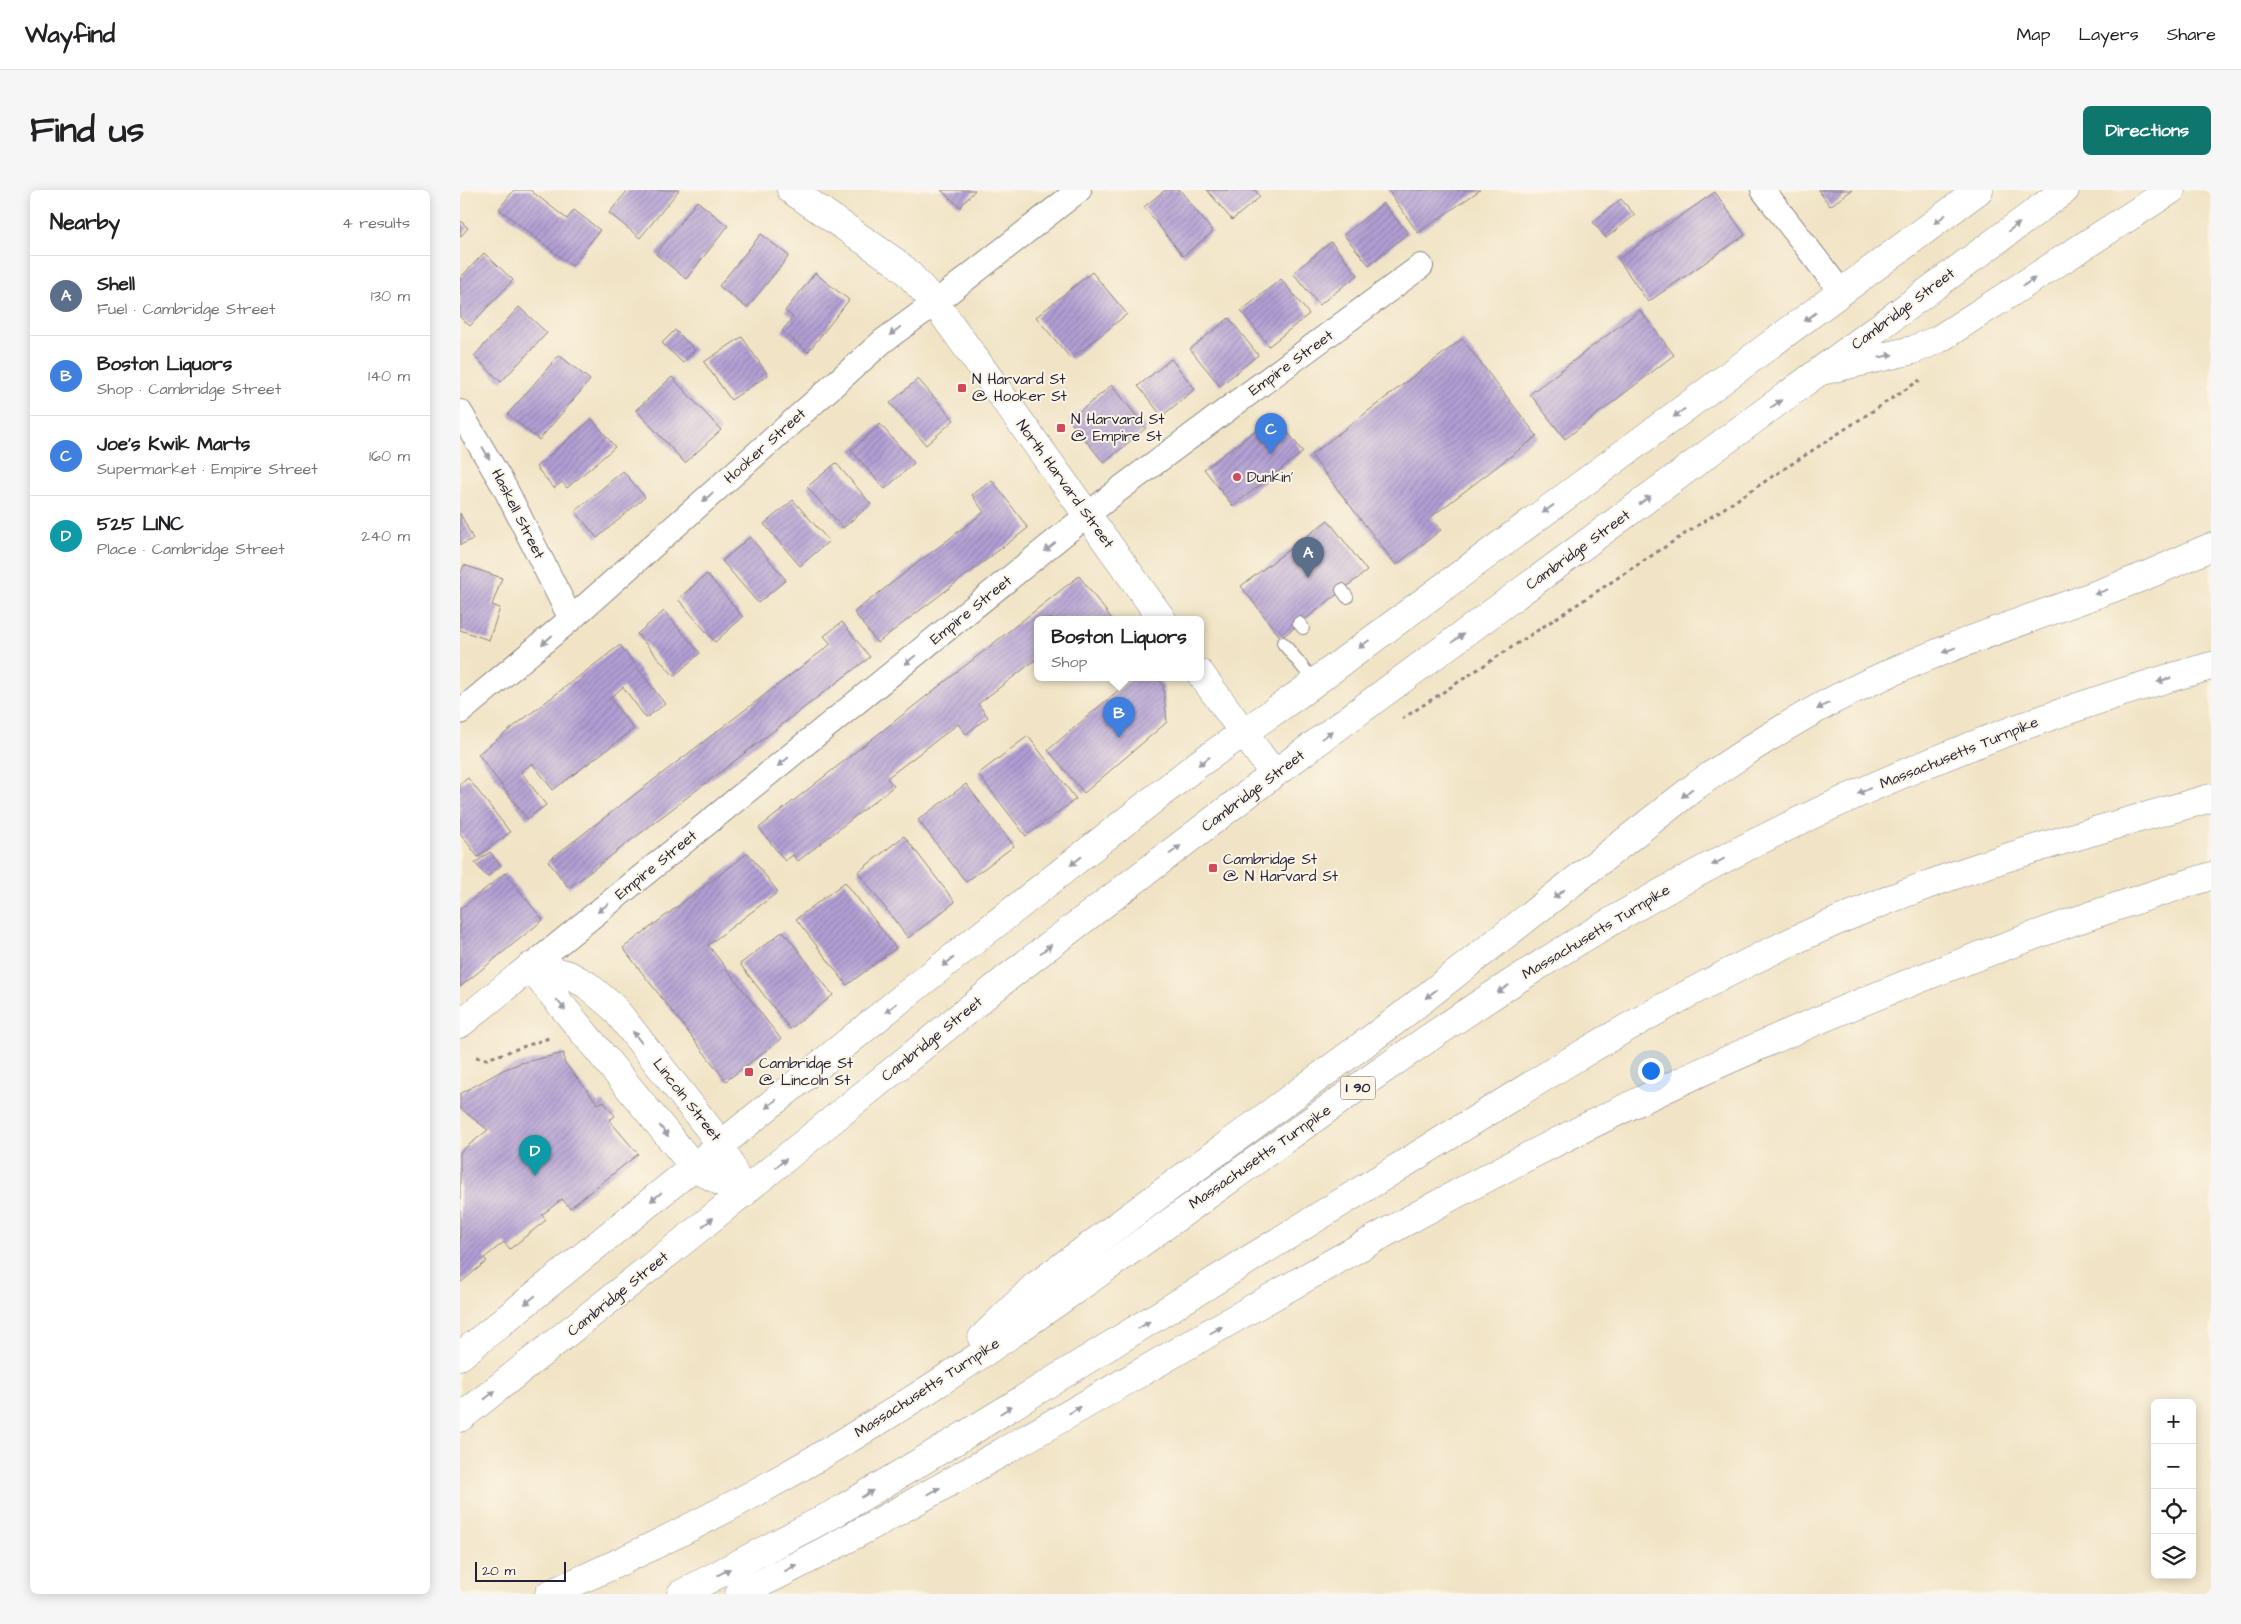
<!DOCTYPE html>
<html lang="en">
<head>
<meta charset="utf-8">
<style>
	body { margin:0; font-family:"Architects Daughter",sans-serif; background:#f6f6f6; color:#202124 }
	.controls { position:absolute; right:15px; bottom:15px; display:grid; overflow:hidden; border-radius:8px; box-shadow:0 2px 12px #0003 }
	.controls button { width:45px; height:45px; display:grid; place-items:center; padding:0; border:0; border-bottom:1px solid #e0e0e0; background:#fff; color:#202124; font:25px sans-serif }
	.scale { position:absolute; left:15px; bottom:12px; width:91px; box-sizing:border-box; padding-left:5px; border:2px solid #22223b; border-top:0; font-size:14px; line-height:18px; white-space:nowrap; color:#22223b; -webkit-text-stroke:4px #fcf5e5; paint-order:stroke }
	.you { position:absolute; left:1190px; top:880px; width:18px; height:18px; margin:-12px; border:4px solid #fff; border-radius:50%; background:#1a73e8; box-shadow:0 0 0 8px #1a73e833 }
	.badge { display:grid; place-items:center; width:32px; height:32px; border-radius:50%; background:#0f766e; color:#fff; font-size:16px; font-weight:700 }
	.pin { position:absolute; translate:-50% -41px; filter:drop-shadow(0 1px 2px #0008) }
	.pin::after { content:''; position:absolute; top:26px; width:18px; height:15px; background:inherit; clip-path:polygon(0 0,100% 0,50% 100%) }
	.popup { position:absolute; left:574px; top:426px; width:170px; height:65px; box-sizing:border-box; display:grid; place-content:center; border-radius:8px; background:#fff; filter:drop-shadow(0 1px 4px #0005); font-size:16px; white-space:nowrap; color:#757577 }
	.popup b { font-size:19px; color:#202124 }
	.popup::after { content:''; position:absolute; left:50%; top:100%; margin-left:-10px; border:10px solid transparent; border-top-color:#fff }
	.list { margin:0; padding:0; list-style:none }
	h2 { display:flex; justify-content:space-between; align-items:center; height:65px; margin:0; padding:0 20px; font-size:21px }
	h2 small { font-size:16px; font-weight:400; color:#757577 }
	.list li { display:grid; grid-template-columns:32px 1fr auto; gap:15px; align-items:center; box-sizing:border-box; height:80px; padding:0 20px; border-top:1px solid #e0e0e0 }
	.list b { display:block; font-size:19px; white-space:nowrap }
	.list p { margin:0; font-size:16px; white-space:nowrap; color:#757577 }
	.list em { font-size:16px; font-style:normal; color:#757577 }
	.icon { flex:none; width:28px; height:28px; fill:none; stroke:currentColor; stroke-width:2; stroke-linecap:round; stroke-linejoin:round }
	.map { position:relative; flex:none; width:1751px; height:1404px; overflow:hidden; border-radius:8px }
	header { display:flex; align-items:center; gap:30px; box-sizing:border-box; height:70px; padding:0 25px; background:#fff; border-bottom:1px solid #e0e0e0 }
	header strong { font-size:24px }
	nav { display:flex; gap:28px; margin-inline-start:auto; font-size:18px }
	.intro { display:flex; align-items:center; justify-content:space-between; box-sizing:border-box; height:120px; padding:0 30px }
	h1 { margin:0; font-size:35px }
	.button { padding:12px 22px; border-radius:8px; background:#0f766e; color:#fff; font-size:18px; font-weight:700 }
	main { display:flex; gap:30px; padding:0 30px }
	aside { flex:1; background:#fff; border-radius:8px; box-shadow:0 2px 12px #0003 }
	.map>svg:first-child { display:block }
	.building { fill:url(#building-hatch) }
	.lines { fill:none; stroke-linecap:round; stroke-linejoin:round }
	.lane-casing { stroke:#8a8380; stroke-width:14 }
	.street-casing { stroke:#8a8380; stroke-width:26 }
	.secondary-casing { stroke:#8a8380; stroke-width:29 }
	.primary-casing { stroke:#8a8380; stroke-width:29 }
	.highway-casing { stroke:#8a8380; stroke-width:29 }
	.path { stroke:#8a8380; stroke-width:3; stroke-dasharray:4 4; stroke-linecap:butt }
	.lane { stroke:#fff; stroke-width:12 }
	.street { stroke:#fff; stroke-width:24 }
	.secondary { stroke:#fff; stroke-width:28 }
	.primary { stroke:#fff; stroke-width:28 }
	.highway { stroke:#fff; stroke-width:28 }
	.oneway { fill:#9c9ca7 }
	.poi-dot { fill:#d1495b; stroke:#fcf5e5; stroke-width:2 }
	.labels { text-anchor:middle; dominant-baseline:central; stroke-width:4; stroke-linejoin:round; paint-order:stroke }
	.shield { fill:#fcf5e5; stroke:#63616e; stroke-width:1 }
	.shield-label { font-size:14px; font-weight:bold; fill:#22223b }
	.street-label { font-size:15px; fill:#22223b; stroke:#fcf5e5 }
	.poi-label { font-size:15px; fill:#22223b; stroke:#fcf5e5; text-anchor:start }
</style>
</head>
<body>
<header>
<strong>Wayfind</strong>
<nav><a>Map</a><a>Layers</a><a>Share</a></nav>
</header>
<div class="intro"><h1>Find us</h1><a class="button">Directions</a></div>
<main>
<aside>
<h2>Nearby<small>4 results</small></h2>
<ul class="list">
<li><span class="badge" style="background:#5c6f8a">A</span><div><b>Shell</b><p>Fuel · Cambridge Street</p></div><em>130 m</em></li>
<li><span class="badge" style="background:#3f7fe0">B</span><div><b>Boston Liquors</b><p>Shop · Cambridge Street</p></div><em>140 m</em></li>
<li><span class="badge" style="background:#3f7fe0">C</span><div><b>Joe's Kwik Marts</b><p>Supermarket · Empire Street</p></div><em>160 m</em></li>
<li><span class="badge" style="background:#0f9aa8">D</span><div><b>525 LINC</b><p>Place · Cambridge Street</p></div><em>240 m</em></li>
</ul>
</aside>
<div class="map">
<svg width="1751" height="1404" viewBox="0 0 1751 1404">
	<defs>
		<pattern id="building-hatch" width="6" height="6" patternUnits="userSpaceOnUse" patternTransform="scale(1.25)"><rect width="6" height="6" fill="#b19fd4"/><path d="M-1 1l2-2M0 6l6-6M5 7l2-2" fill="none" stroke="#9081ad"/></pattern>
	</defs>
	<rect width="100%" height="100%" fill="#fcf5e5"/>
	<filter id="ink" filterUnits="userSpaceOnUse"><feTurbulence type="fractalNoise" baseFrequency=".02" numOctaves="2"/><feDisplacementMap in="SourceGraphic" scale="10" xChannelSelector="R" yChannelSelector="G"/><feConvolveMatrix kernelMatrix="1 2 1 2 8 2 1 2 1" color-interpolation-filters="sRGB"/></filter>
	<filter id="wash" filterUnits="userSpaceOnUse"><feTurbulence type="fractalNoise" baseFrequency=".0096" numOctaves="4" result="noise"/><feDisplacementMap in="SourceGraphic" scale="20" xChannelSelector="R" yChannelSelector="G"/><feGaussianBlur stdDeviation="1.12" result="paint"/><feColorMatrix in="noise" values="0 0 0 0 0 0 0 0 0 0 0 0 0 0 0 0 0 1.4 0 .05"/><feComposite in="paint" operator="in"/></filter>
	<g filter="url(#wash)">
		<rect width="100%" height="100%" fill="#f1e4c6"/>
		<g id="blocks">
			<g class="building">
				<path d="M54 0H70L107 29 114 20 140 40 112 76 39 19Z"/>
				<path d="M168 0H219L180 48 149 23Z"/>
				<path d="M481 0H515L500 17Z"/>
				<path d="M705 0H720L753 42 723 66 684 17Z"/>
				<path d="M747 0H795L800 7 772 30Z"/>
				<path d="M928 0H1020L958 43Z"/>
				<path d="M1358 0H1392L1370 16Z"/>
				<path d="M1255 2 1285 45 1188 112 1158 69Z"/>
				<path d="M1161 9 1175 25 1146 48 1133 32Z"/>
				<path d="M237 11 268 36 226 89 196 64Z"/>
				<path d="M923 13 948 43 909 75 884 45Z"/>
				<path d="M0 30 8 38 0 47Z"/>
				<path d="M301 44 329 66 287 118 259 96Z"/>
				<path d="M871 52 898 85 859 115 833 83Z"/>
				<path d="M24 63 53 90 10 136 0 127V88Z"/>
				<path d="M632 82 667 124 611 169 576 127Z"/>
				<path d="M355 83 389 110 348 162 322 141 333 127 325 121Z"/>
				<path d="M821 89 849 124 809 156 781 121Z"/>
				<path d="M59 117 87 143 41 192 14 166Z"/>
				<path d="M1180 120 1214 165 1105 249 1070 204Z"/>
				<path d="M769 128 798 165 760 196 730 159Z"/>
				<path d="M215 140 235 160 223 173 202 153Z"/>
				<path d="M282 147 308 185 271 210 244 172Z"/>
				<path d="M1002 149 1077 246 971 327 981 340 936 375 851 265Z"/>
				<path d="M99 165 130 190 79 250 48 224Z"/>
				<path d="M711 169 735 199 702 226 678 196Z"/>
				<path d="M212 187 261 240 225 273 176 220Z"/>
				<path d="M458 189 494 230 466 255 430 213Z"/>
				<path d="M652 195 686 238 644 273 609 230Z"/>
				<path d="M815 226 843 262 773 316 744 279Z"/>
				<path d="M132 229 155 257 107 298 102 292 94 298 76 277Z"/>
				<path d="M420 234 454 273 425 299 391 260Z"/>
				<path d="M376 273 411 314 383 338 347 297Z"/>
				<path d="M163 281 185 307 137 348 115 321Z"/>
				<path d="M532 290 568 338 417 453 394 422 524 322 512 305Z"/>
				<path d="M333 310 369 351 340 376 304 334Z"/>
				<path d="M0 323 13 349 0 355Z"/>
				<path d="M868 330 907 381 821 448 781 396Z"/>
				<path d="M290 347 326 390 298 413 262 371Z"/>
				<path d="M4 375 42 388 32 415 40 418 29 450 0 440V386Z"/>
				<path d="M247 384 283 427 255 452 218 409Z"/>
				<path d="M619 386 652 429H578V468L518 514 528 527 506 544 498 534 427 588 434 596 338 671 333 665 325 671 299 638Z"/>
				<path d="M204 421 240 463 214 486 177 444Z"/>
				<path d="M382 432 410 467 109 698 88 671 371 454 364 446Z"/>
				<path d="M160 455 205 514 186 528 163 497 150 508 174 539 93 600 72 573 61 582 86 615 67 629 18 564Z"/>
				<path d="M674 487H696L703 495 707 532 624 603 588 560Z"/>
				<path d="M568 546 616 609 566 646 518 584Z"/>
				<path d="M8 588 50 642 18 667 0 643V594Z"/>
				<path d="M506 594 554 656 506 692 458 630Z"/>
				<path d="M444 646 495 712 448 748 398 682Z"/>
				<path d="M30 662 41 676 27 687 15 673Z"/>
				<path d="M288 663 318 702 248 755 321 849 266 891 163 758Z"/>
				<path d="M45 683 83 730 0 797V719Z"/>
				<path d="M385 692 436 758 387 795 336 729Z"/>
				<path d="M323 741 373 805 330 839 280 774Z"/>
				<path d="M104 863V872L138 914 143 911 155 926 149 930 178 964 110 1018 102 1009 82 1025 86 1030 50 1059 44 1052 24 1068 27 1071 0 1093V962L28 940 0 918V904L43 880 61 873Z"/>
			</g>
		</g>
	</g>
	<g filter="url(#ink)">
		<use href="#blocks" fill-opacity="0" stroke="#8a8380" stroke-width="1"/>
		<g class="lines">
			<defs>
				<g id="lane">
					<path d="M882 400 887 407"/>
					<path d="M839 433 843 438"/>
					<path d="M823 453 855 492"/>
				</g>
				<g id="street">
					<path d="M1303 0 1382 103"/>
					<path d="M0 222 44 296 111 429"/>
					<path d="M0 522 111 429 423 151 475 113 619 0"/>
					<path d="M70 777 657 301 961 76"/>
				</g>
				<g id="secondary">
					<path d="M331 0 434 71 447 82 475 113 702 429"/>
					<path d="M740 483 814 584"/>
					<path d="M70 777 234 977 283 1004"/>
					<path d="M0 834 70 777 88 779 109 785 127 795 154 818 261 954 283 1004"/>
				</g>
				<g id="primary">
					<path d="M0 1166 457 796 737 575 839 504 1519 0"/>
					<path d="M0 1228 231 1045 547 788 814 584 1605 0"/>
				</g>
				<g id="highway">
					<path d="M1361 181 1453 160 1479 149 1711 0"/>
					<path d="M522 1148 574 1097 934 832 1237 595C1284 562 1333 530 1385 504 1481 456 1585 425 1685 386 1707 377 1729 366 1751 357"/>
					<path d="M89 1404C220 1347 349 1277 469 1199 668 1070 854 921 1053 792 1268 653 1504 544 1751 476"/>
					<path d="M221 1404 375 1323 497 1250 1107 873C1205 814 1306 759 1413 716 1522 671 1637 640 1751 608"/>
					<path d="M279 1404C376 1358 469 1304 562 1251 684 1181 805 1110 927 1042 1188 896 1465 775 1751 686"/>
				</g>
			</defs>
			<use href="#lane" class="lane-casing"/>
			<use href="#street" class="street-casing"/>
			<use href="#secondary" class="secondary-casing"/>
			<use href="#primary" class="primary-casing"/>
			<use href="#highway" class="highway-casing"/>
			<g class="path">
				<path d="M942 529 1460 190"/>
				<path d="M16 867 27 869 89 848"/>
			</g>
			<use href="#lane" class="lane"/>
			<use href="#street" class="street"/>
			<use href="#secondary" class="secondary"/>
			<use href="#primary" class="primary"/>
			<use href="#highway" class="highway"/>
		</g>
		<defs><path id="oneway-solid" d="M-6-.8H1V-3.2L6.5 0L1 3.2V.8H-6Z" transform="scale(1.25)"/></defs>
		<g class="oneway">
			<use href="#oneway-solid" transform="translate(1480 29) rotate(143)"/>
			<use href="#oneway-solid" transform="translate(1554 37) rotate(-36)"/>
			<use href="#oneway-solid" transform="translate(1569 92) rotate(-33)"/>
			<use href="#oneway-solid" transform="translate(1350 127) rotate(144)"/>
			<use href="#oneway-solid" transform="translate(435 141) rotate(143)"/>
			<use href="#oneway-solid" transform="translate(1426 166) rotate(-13)"/>
			<use href="#oneway-solid" transform="translate(1316 214) rotate(-36)"/>
			<use href="#oneway-solid" transform="translate(1219 223) rotate(144)"/>
			<use href="#oneway-solid" transform="translate(26 263) rotate(59)"/>
			<use href="#oneway-solid" transform="translate(248 307) rotate(138)"/>
			<use href="#oneway-solid" transform="translate(1185 310) rotate(-36)"/>
			<use href="#oneway-solid" transform="translate(1088 319) rotate(144)"/>
			<use href="#oneway-solid" transform="translate(590 357) rotate(141)"/>
			<use href="#oneway-solid" transform="translate(1641 402) rotate(160)"/>
			<use href="#oneway-solid" transform="translate(998 448) rotate(-36)"/>
			<use href="#oneway-solid" transform="translate(87 450) rotate(139)"/>
			<use href="#oneway-solid" transform="translate(904 454) rotate(143)"/>
			<use href="#oneway-solid" transform="translate(1489 460) rotate(159)"/>
			<use href="#oneway-solid" transform="translate(450 470) rotate(141)"/>
			<use href="#oneway-solid" transform="translate(1704 490) rotate(163)"/>
			<use href="#oneway-solid" transform="translate(1363 516) rotate(151)"/>
			<use href="#oneway-solid" transform="translate(867 545) rotate(-36)"/>
			<use href="#oneway-solid" transform="translate(744 571) rotate(145)"/>
			<use href="#oneway-solid" transform="translate(323 572) rotate(141)"/>
			<use href="#oneway-solid" transform="translate(1404 601) rotate(156)"/>
			<use href="#oneway-solid" transform="translate(1227 603) rotate(141)"/>
			<use href="#oneway-solid" transform="translate(715 660) rotate(-37)"/>
			<use href="#oneway-solid" transform="translate(616 671) rotate(142)"/>
			<use href="#oneway-solid" transform="translate(1258 672) rotate(152)"/>
			<use href="#oneway-solid" transform="translate(1099 704) rotate(142)"/>
			<use href="#oneway-solid" transform="translate(143 718) rotate(141)"/>
			<use href="#oneway-solid" transform="translate(586 759) rotate(-37)"/>
			<use href="#oneway-solid" transform="translate(488 772) rotate(142)"/>
			<use href="#oneway-solid" transform="translate(1043 799) rotate(147)"/>
			<use href="#oneway-solid" transform="translate(971 804) rotate(142)"/>
			<use href="#oneway-solid" transform="translate(101 815) rotate(51)"/>
			<use href="#oneway-solid" transform="translate(431 818) rotate(141)"/>
			<use href="#oneway-solid" transform="translate(177 847) rotate(-128)"/>
			<use href="#oneway-solid" transform="translate(311 914) rotate(141)"/>
			<use href="#oneway-solid" transform="translate(204 941) rotate(51)"/>
			<use href="#oneway-solid" transform="translate(321 973) rotate(-39)"/>
			<use href="#oneway-solid" transform="translate(196 1007) rotate(141)"/>
			<use href="#oneway-solid" transform="translate(248 1032) rotate(-39)"/>
			<use href="#oneway-solid" transform="translate(70 1110) rotate(141)"/>
			<use href="#oneway-solid" transform="translate(684 1135) rotate(-32)"/>
			<use href="#oneway-solid" transform="translate(756 1140) rotate(-30)"/>
			<use href="#oneway-solid" transform="translate(30 1205) rotate(-38)"/>
			<use href="#oneway-solid" transform="translate(546 1220) rotate(-32)"/>
			<use href="#oneway-solid" transform="translate(615 1220) rotate(-30)"/>
			<use href="#oneway-solid" transform="translate(474 1301) rotate(-29)"/>
			<use href="#oneway-solid" transform="translate(407 1304) rotate(-31)"/>
			<use href="#oneway-solid" transform="translate(331 1378) rotate(-27)"/>
			<use href="#oneway-solid" transform="translate(264 1382) rotate(-27)"/>
		</g>
	</g>
	<g class="poi-dot">
		<rect x="497" y="193" width="10" height="10" rx="2.5"/>
		<rect x="596" y="233" width="10" height="10" rx="2.5"/>
		<circle cx="777" cy="287" r="5"/>
		<rect x="748" y="673" width="10" height="10" rx="2.5"/>
		<rect x="284" y="877" width="10" height="10" rx="2.5"/>
	</g>
	<g class="labels">
		<rect class="shield" x="880.5" y="886.5" width="35" height="23" rx="4"/>
		<g class="shield-label">
			<text x="898" y="898">I 90</text>
		</g>
		<g class="street-label">
			<text transform="translate(1443 119) rotate(-37)">Cambridge Street</text>
			<text transform="translate(831 173) rotate(-36)">Empire Street</text>
			<text transform="translate(305 256) rotate(-42)">Hooker Street</text>
			<text transform="translate(605 294) rotate(54)">North Harvard Street</text>
			<text transform="translate(58 324) rotate(63)">Haskell Street</text>
			<text transform="translate(1118 360) rotate(-36)">Cambridge Street</text>
			<text transform="translate(511 420) rotate(-39)">Empire Street</text>
			<text transform="translate(1499 563) rotate(-22)">Massachusetts Turnpike</text>
			<text transform="translate(793 601) rotate(-37)">Cambridge Street</text>
			<text transform="translate(196 675) rotate(-39)">Empire Street</text>
			<text transform="translate(1136 742) rotate(-31)">Massachusetts Turnpike</text>
			<text transform="translate(472 849) rotate(-39)">Cambridge Street</text>
			<text transform="translate(227 910) rotate(52)">Lincoln Street</text>
			<text transform="translate(800 967) rotate(-35)">Massachusetts Turnpike</text>
			<text transform="translate(158 1104) rotate(-39)">Cambridge Street</text>
			<text transform="translate(467 1198) rotate(-33)">Massachusetts Turnpike</text>
		</g>
		<g class="poi-label">
			<text x="512" y="189">N Harvard St<tspan x="512" dy="17">@ Hooker St</tspan></text>
			<text x="611" y="229">N Harvard St<tspan x="611" dy="17">@ Empire St</tspan></text>
			<text x="787" y="287">Dunkin'</text>
			<text x="763" y="669">Cambridge St<tspan x="763" dy="17">@ N Harvard St</tspan></text>
			<text x="299" y="873">Cambridge St<tspan x="299" dy="17">@ Lincoln St</tspan></text>
		</g>
	</g>
</svg>
<div class="controls">
<button>+</button>
<button>−</button>
<button><svg class="icon" aria-label="locate" viewBox="0 0 24 24"><circle cx="12" cy="12" r="6"/><path d="M12 2v4M12 18v4M2 12h4M18 12h4"/></svg></button>
<button><svg class="icon" aria-label="layers" viewBox="0 0 24 24"><path d="M12 4l9 5-9 5-9-5zM3 14l9 5 9-5"/></svg></button>
</div>
<div class="scale">20 m</div>
<div class="you"></div>
<div class="pin badge" style="left:848px;top:388px;background:#5c6f8a">A</div>
<div class="pin badge" style="left:659px;top:548px;background:#3f7fe0">B</div>
<div class="popup"><b>Boston Liquors</b>Shop</div>
<div class="pin badge" style="left:811px;top:264px;background:#3f7fe0">C</div>
<div class="pin badge" style="left:75px;top:986px;background:#0f9aa8">D</div>
</div>
</main>
</body>
</html>
